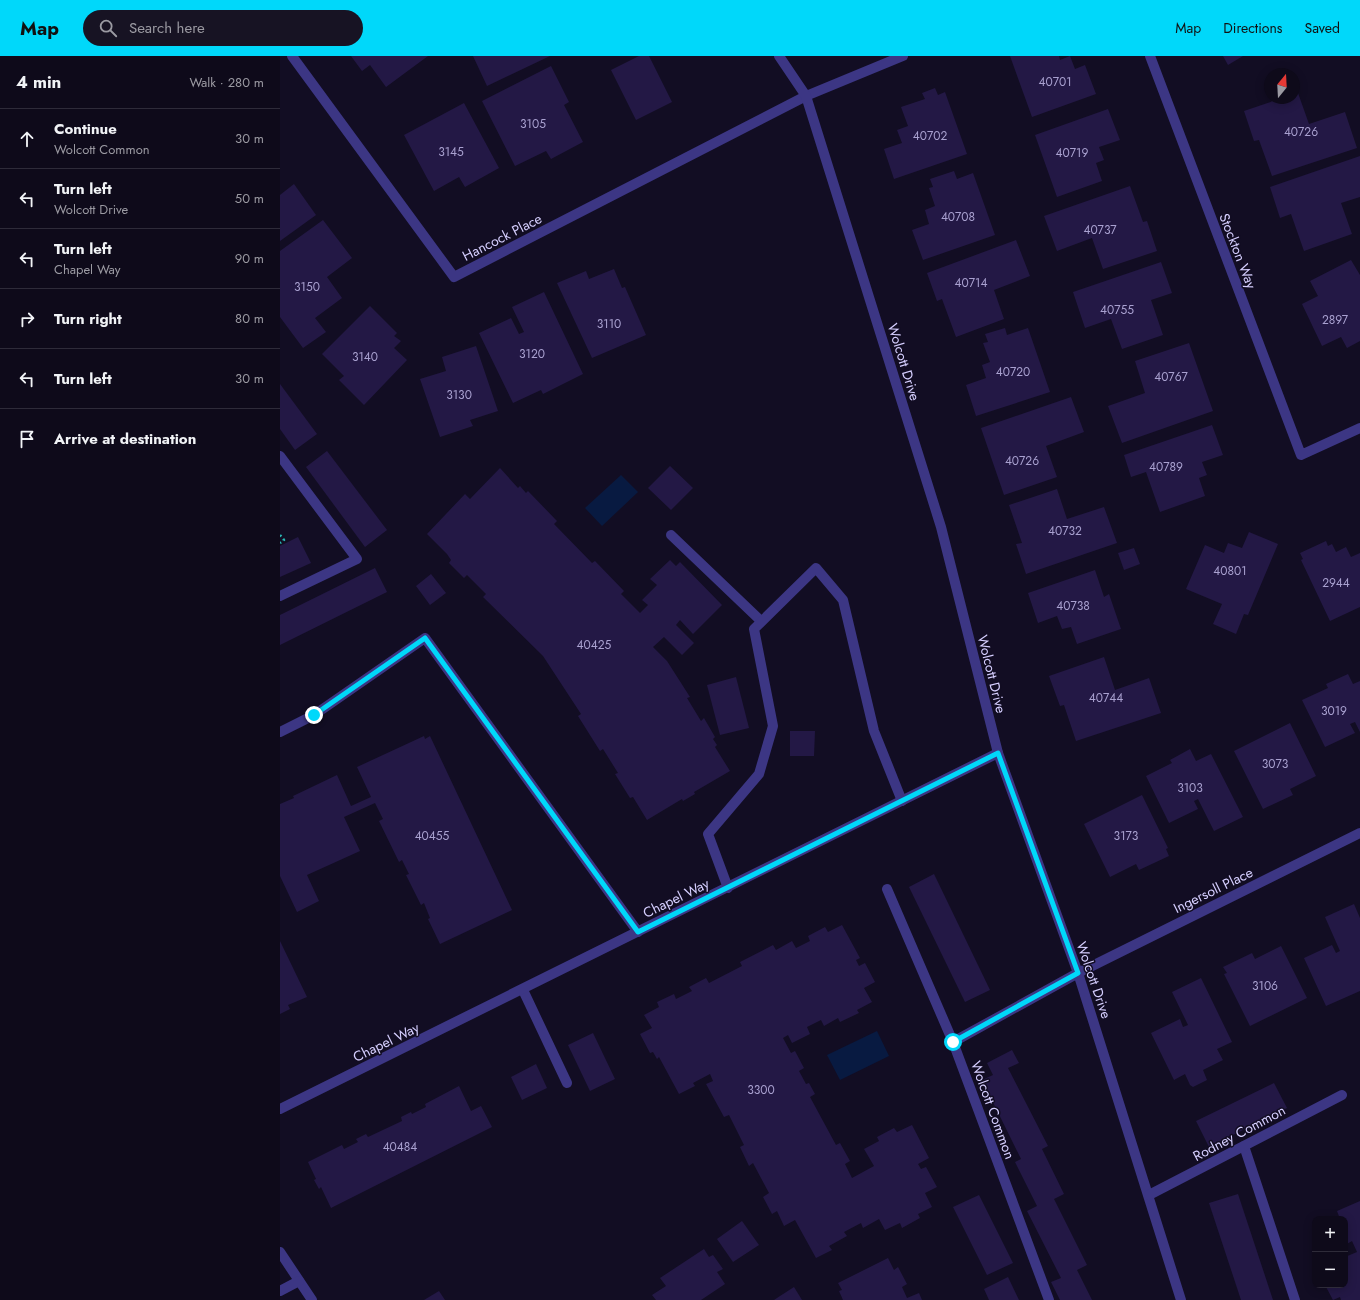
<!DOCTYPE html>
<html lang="en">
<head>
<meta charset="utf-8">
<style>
	body { margin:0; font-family:Jost,sans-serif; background:#171323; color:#f1f3f6 }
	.controls { position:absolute; right:12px; bottom:12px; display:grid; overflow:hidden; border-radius:8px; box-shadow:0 2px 10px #0003 }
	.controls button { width:36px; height:36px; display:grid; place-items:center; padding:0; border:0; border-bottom:1px solid #2e2b39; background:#0e0a1a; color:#f1f3f6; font:20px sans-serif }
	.compass { position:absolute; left:984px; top:12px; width:36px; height:36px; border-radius:50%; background:#0e0a1a; box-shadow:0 2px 10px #0003; rotate:18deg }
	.stop { position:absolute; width:12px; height:12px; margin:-9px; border:3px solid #00d8fa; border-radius:50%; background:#fff }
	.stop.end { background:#00d8fa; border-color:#fff; box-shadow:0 1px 4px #0008 }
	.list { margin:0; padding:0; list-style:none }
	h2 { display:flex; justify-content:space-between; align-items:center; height:52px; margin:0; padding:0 16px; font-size:17px }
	h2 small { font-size:13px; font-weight:400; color:#9b9aa2 }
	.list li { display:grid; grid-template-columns:26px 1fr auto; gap:12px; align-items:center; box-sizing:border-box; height:60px; padding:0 16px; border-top:1px solid #2e2b39 }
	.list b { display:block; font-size:15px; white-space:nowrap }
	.list p { margin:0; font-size:13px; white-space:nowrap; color:#9b9aa2 }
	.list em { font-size:13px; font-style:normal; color:#9b9aa2 }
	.icon { flex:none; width:22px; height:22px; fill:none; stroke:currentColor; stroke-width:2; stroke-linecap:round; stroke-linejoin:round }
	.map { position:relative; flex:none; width:1080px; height:1244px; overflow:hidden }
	header { display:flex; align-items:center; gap:24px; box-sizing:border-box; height:56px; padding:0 20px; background:#00d8fa; color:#111 }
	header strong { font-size:19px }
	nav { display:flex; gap:22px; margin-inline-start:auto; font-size:14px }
	.search { width:280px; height:36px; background:#171323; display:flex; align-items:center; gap:10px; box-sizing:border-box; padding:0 14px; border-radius:22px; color:#9b9aa2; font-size:15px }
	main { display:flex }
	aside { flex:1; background:#0e0a1a }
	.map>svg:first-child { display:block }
	.water { fill:#081a41 }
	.building { fill:#231845 }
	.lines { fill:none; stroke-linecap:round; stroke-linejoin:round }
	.path { stroke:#2ab8b5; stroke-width:2.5; stroke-dasharray:2 3; stroke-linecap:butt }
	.minor { stroke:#3c3684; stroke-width:10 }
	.route { stroke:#00d8fa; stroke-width:5 }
	.labels { text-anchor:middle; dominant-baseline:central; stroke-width:3; stroke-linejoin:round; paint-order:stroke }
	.number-label { font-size:12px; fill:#a9a1d0 }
	.street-label { font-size:14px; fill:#d6cfff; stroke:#120d23 }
</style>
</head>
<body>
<header>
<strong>Map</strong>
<div class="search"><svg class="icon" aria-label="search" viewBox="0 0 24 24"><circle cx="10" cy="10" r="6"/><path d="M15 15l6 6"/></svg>Search here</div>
<nav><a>Map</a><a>Directions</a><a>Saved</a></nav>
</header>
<main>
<aside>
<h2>4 min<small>Walk · 280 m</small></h2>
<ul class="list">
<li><svg class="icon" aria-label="ahead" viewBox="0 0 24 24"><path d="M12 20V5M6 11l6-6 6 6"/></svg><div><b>Continue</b><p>Wolcott Common</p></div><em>30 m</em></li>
<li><svg class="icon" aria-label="left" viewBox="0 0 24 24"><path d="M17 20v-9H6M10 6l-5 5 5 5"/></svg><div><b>Turn left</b><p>Wolcott Drive</p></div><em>50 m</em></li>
<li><svg class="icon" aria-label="left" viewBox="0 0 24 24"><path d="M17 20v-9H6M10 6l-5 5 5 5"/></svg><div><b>Turn left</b><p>Chapel Way</p></div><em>90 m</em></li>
<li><svg class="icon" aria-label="right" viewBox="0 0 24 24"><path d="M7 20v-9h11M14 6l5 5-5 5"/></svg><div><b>Turn right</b></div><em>80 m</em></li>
<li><svg class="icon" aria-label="left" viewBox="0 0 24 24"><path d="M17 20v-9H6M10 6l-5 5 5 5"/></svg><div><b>Turn left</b></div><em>30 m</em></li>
<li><svg class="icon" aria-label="arrive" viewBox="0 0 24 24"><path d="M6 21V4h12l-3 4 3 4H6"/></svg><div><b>Arrive at destination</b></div></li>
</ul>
</aside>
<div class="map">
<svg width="1080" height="1244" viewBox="0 0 1080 1244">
	<rect width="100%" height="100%" fill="#120d23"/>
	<g class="water">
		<path d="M341 419 358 436 322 470 305 452Z"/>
		<path d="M597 975 609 1000 560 1024 547 999Z"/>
	</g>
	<g class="building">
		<path d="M71 0H148L106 31 90 9 82 15Z"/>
		<path d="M193 0H270L207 30Z"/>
		<path d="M359 0H369L392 46 356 64 331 14Z"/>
		<path d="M730 0H779L780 4 790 0 795 13 805 9 816 38 752 61Z"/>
		<path d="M943 0H963L948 9Z"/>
		<path d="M271 10 289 46 284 49 303 86 271 103 266 95 235 110 202 45Z"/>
		<path d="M655 32 658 39 665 36 687 98 614 123 604 93 622 87 617 74 628 70 621 51 645 43 642 37Z"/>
		<path d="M1018 37 1029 68 1065 56 1077 92 992 120 979 84 974 85 964 55 1002 42H1014V38Z"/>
		<path d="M184 47 219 112 185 131 179 121 154 135 124 79Z"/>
		<path d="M828 53 840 84 819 91 824 104 816 107 822 125 777 141 755 79Z"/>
		<path d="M1080 100V141L1061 147 1072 178 1024 195 1011 158 1000 162 990 131Z"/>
		<path d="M674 115 677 123 693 117 715 179 643 204 632 174 649 168 645 154 655 150 649 132 653 131 650 123Z"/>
		<path d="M14 128 36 159 0 185V139Z"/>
		<path d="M850 130 863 166 867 165 877 195 823 213 812 182 777 195 764 160Z"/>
		<path d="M43 164 72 202 47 221 62 242 35 262 46 276 23 292 0 261V195Z"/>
		<path d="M736 184 750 220 714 234 724 263 676 281 662 243 657 245 647 217Z"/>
		<path d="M1071 204 1080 219V285L1067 292 1061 281 1042 290 1022 248 1038 240 1030 225Z"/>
		<path d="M881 206 892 237 871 244 883 279 842 293 831 263 805 272 793 236Z"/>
		<path d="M334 213 342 232 345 231 366 279 312 302 277 227 306 215 309 223Z"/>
		<path d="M264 236 303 318 263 338 261 334 233 347 199 277 231 262 239 278 244 276 232 251Z"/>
		<path d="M90 250 117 277 114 280 121 285 114 292 127 304 84 349 59 324 64 320 42 298Z"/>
		<path d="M725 272 727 279 748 272 770 336 696 360 686 329 706 322 702 309 710 306 703 287 708 286 705 278Z"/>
		<path d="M909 287 933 355 842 387 828 350 865 337 855 305Z"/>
		<path d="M196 290 218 355 190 364 193 370 160 381 140 323 166 315 162 301Z"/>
		<path d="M0 328 37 378 15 394 0 373Z"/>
		<path d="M791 341 804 376 766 390 777 421 724 439 701 372Z"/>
		<path d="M932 369 943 399 922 406 927 419 919 422 925 440 880 456 866 416 851 421 844 399Z"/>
		<path d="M47 395 107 474 85 491 26 411Z"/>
		<path d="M390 410 413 432 391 454 368 432Z"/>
		<path d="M220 412 238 432 240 430 246 437 248 435 277 465 274 468 312 507 315 505 344 535 341 538 360 557 368 549 362 544 377 529 370 523 390 504 396 510 400 506 442 549 413 578 400 564 396 569 414 587 402 599 384 581 373 591 387 605 410 641 407 642 421 665 424 662 435 681 433 683 437 689 435 691 450 715 414 736 415 738 403 745 402 743 367 764 353 741 350 742 335 718 338 717 323 693 320 695 298 660 301 658 263 600 203 541 206 538 187 519 184 522 169 507 171 504 167 498 147 478 185 438 190 443Z"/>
		<path d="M777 433 787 463 824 451 837 487 746 518 736 488 742 487 729 449Z"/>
		<path d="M969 476 998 488 968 559 964 558 956 578 933 568 942 548 906 533 925 489 944 497 948 487 962 492Z"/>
		<path d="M18 481 31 507 0 521V490Z"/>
		<path d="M1046 485 1048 490 1052 488 1056 496 1066 491 1071 501 1080 497V551L1050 565 1021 504 1023 503 1020 497Z"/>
		<path d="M854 492 860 508 844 514 838 497Z"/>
		<path d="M95 512 107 536 0 589V559Z"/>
		<path d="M815 514 824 541 829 538 841 573 797 588 791 571 782 573 777 560 758 567 748 537Z"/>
		<path d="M151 518 166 537 150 549 136 530Z"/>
		<path d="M824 601 835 634 869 622 881 657 796 685 784 649 780 650 769 620Z"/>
		<path d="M1068 618 1073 628 1080 625V676L1075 666 1070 668 1075 677 1045 691 1022 644 1048 632 1046 628Z"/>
		<path d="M456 621 469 672 440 679 427 629Z"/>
		<path d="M1010 667 1036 720 1010 733 1013 739 983 753 954 695Z"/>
		<path d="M510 675H535L534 700H510Z"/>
		<path d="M144 680 145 683 150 680 232 854 160 888 148 863 150 862 144 847 141 849 126 819 129 818 122 804 119 806 99 765 103 763 95 747 64 761 80 795 27 819 39 845 17 856 0 820V748L14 742 13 740 57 719 71 750 91 741 77 711Z"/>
		<path d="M910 693 916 705 931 698 963 761 934 775 918 743 914 745 918 753 889 767 866 720 892 707 890 704Z"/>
		<path d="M862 739 888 792 886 793 889 800 859 814 856 808 830 821 804 768Z"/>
		<path d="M654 818 710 934 685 946 629 831Z"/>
		<path d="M1074 848 1080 862V935L1046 950 1024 902 1052 889 1056 897 1060 895 1045 861Z"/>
		<path d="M562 869 580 902 576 904 579 910 585 907 595 926 584 932 592 946 577 954 579 957 560 966 558 962 544 970 541 964 527 971 530 978 512 987 508 979 503 982 511 997 515 995 524 1012 519 1015 526 1028 529 1027 535 1038 530 1041 556 1089 560 1087 570 1105 565 1108 572 1122 594 1110 584 1093 599 1085 597 1081 614 1072 617 1076 632 1069 649 1102 638 1108 641 1113 646 1111 657 1131 645 1137 652 1151 638 1158 640 1162 622 1172 620 1167 605 1174 599 1163 583 1172 581 1167 564 1176 567 1180 549 1190 552 1194 536 1202 515 1164 504 1170 497 1155 492 1158 483 1141 489 1137 473 1107 469 1110 460 1091 464 1089 449 1059 444 1061 426 1028 433 1025 430 1018 413 1027 415 1030 399 1038 379 1001 377 1003 373 996 370 997 360 978 372 972 364 959 379 951 377 946 394 938 396 943 412 935 409 931 426 922 429 927 462 910 460 906 493 889 496 894 512 885 516 892 530 885 528 880 545 871 548 876Z"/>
		<path d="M0 885 27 941 8 949 10 953 0 958Z"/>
		<path d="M1001 890 1027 942 970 970 944 918 947 917 943 911 972 897 975 903Z"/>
		<path d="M921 922 952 986 937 993 943 1004 923 1014 927 1024 913 1031 910 1029 905 1018 894 1024 871 977 900 963 903 971 908 969 892 936Z"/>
		<path d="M313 977 335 1023 310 1035 288 989Z"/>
		<path d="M732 994 739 1007 728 1012 768 1090 762 1093 784 1138 774 1143 807 1209 797 1214 812 1244H780L771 1226 781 1222 747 1155 757 1150 735 1106 741 1103 702 1024 713 1019 707 1007Z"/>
		<path d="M256 1008 267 1032 242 1044 231 1021Z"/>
		<path d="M994 1027 1007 1052 929 1091 916 1065Z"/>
		<path d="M179 1030 191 1055 201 1050 212 1071 51 1152 41 1131 39 1133 34 1124 36 1123 28 1106 62 1089 64 1093 78 1086 76 1083 86 1078 88 1081 122 1065 121 1061 131 1056 132 1058 146 1051 145 1048Z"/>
		<path d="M958 1138 993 1244H961L929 1147Z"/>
		<path d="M699 1139 733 1207 707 1219 673 1151Z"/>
		<path d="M1080 1145V1244H1061L1060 1241 1053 1244 1045 1229H1065V1201L1077 1196 1072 1185 1065 1189V1163H1060L1057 1155Z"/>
		<path d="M462 1165 479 1189 453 1206 437 1183Z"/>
		<path d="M424 1193 429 1201 433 1199 443 1213 437 1216 445 1228 421 1244H376L372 1239 386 1230 380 1222Z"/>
		<path d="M608 1202 614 1214 618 1211 627 1228 622 1231 627 1242 639 1237 642 1244H563L559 1235 562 1234 558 1227Z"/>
		<path d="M728 1221 739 1244H709L704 1233Z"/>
		<path d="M514 1231 522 1244H494L500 1240Z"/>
		<path d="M159 1235 165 1244H144Z"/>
	</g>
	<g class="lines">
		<path class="path" d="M0 479 4 484 0 487"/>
		<g class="minor">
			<path d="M12 0 174 221 526 40 623 0"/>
			<path d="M499 0 526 40 661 471 718 697 798 917 901 1244"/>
			<path d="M870 0 1021 399 1080 372"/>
			<path d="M0 400 77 503 0 540"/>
			<path d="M391 479 481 565"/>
			<path d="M0 676 34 659 145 582 358 876"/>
			<path d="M448 832 428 778 479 718 493 670 474 573 536 512 563 544 594 675 622 745"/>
			<path d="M607 833 673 986"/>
			<path d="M243 934 287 1027"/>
			<path d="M0 1053 718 697"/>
			<path d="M964 1090 1015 1244"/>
			<path d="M869 1139 1062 1039"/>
			<path d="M0 1196 32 1244"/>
			<path d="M0 1235 19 1225"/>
			<path d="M769 1244 673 986 798 917 1080 777"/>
		</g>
	</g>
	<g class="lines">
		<path class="route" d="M34 659 145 582 358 876 718 697 798 917 673 986"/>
	</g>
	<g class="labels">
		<g class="number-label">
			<text x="775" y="26">40701</text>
			<text x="253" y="68">3105</text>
			<text x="1021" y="76">40726</text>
			<text x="650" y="80">40702</text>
			<text x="171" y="96">3145</text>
			<text x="792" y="97">40719</text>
			<text x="678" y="161">40708</text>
			<text x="820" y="174">40737</text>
			<text x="691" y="227">40714</text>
			<text x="27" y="231">3150</text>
			<text x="837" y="254">40755</text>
			<text x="1055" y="264">2897</text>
			<text x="329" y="268">3110</text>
			<text x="252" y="298">3120</text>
			<text x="85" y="301">3140</text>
			<text x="733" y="316">40720</text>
			<text x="891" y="321">40767</text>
			<text x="179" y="339">3130</text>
			<text x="742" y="405">40726</text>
			<text x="886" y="411">40789</text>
			<text x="785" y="475">40732</text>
			<text x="950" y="515">40801</text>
			<text x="1056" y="527">2944</text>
			<text x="793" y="550">40738</text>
			<text x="314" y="589">40425</text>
			<text x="826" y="642">40744</text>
			<text x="1054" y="655">3019</text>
			<text x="995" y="708">3073</text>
			<text x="910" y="732">3103</text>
			<text x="152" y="780">40455</text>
			<text x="846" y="780">3173</text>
			<text x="985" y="930">3106</text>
			<text x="481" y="1034">3300</text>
			<text x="120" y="1091">40484</text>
		</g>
		<g class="street-label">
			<text transform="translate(222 181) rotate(-27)">Hancock Place</text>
			<text transform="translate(958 195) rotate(69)">Stockton Way</text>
			<text transform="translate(624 306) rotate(73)">Wolcott Drive</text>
			<text transform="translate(712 618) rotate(76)">Wolcott Drive</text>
			<text transform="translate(933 834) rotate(-26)">Ingersoll Place</text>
			<text transform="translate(396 842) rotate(-26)">Chapel Way</text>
			<text transform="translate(814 924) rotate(71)">Wolcott Drive</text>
			<text transform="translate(106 986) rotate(-26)">Chapel Way</text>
			<text transform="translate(713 1054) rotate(70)">Wolcott Common</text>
			<text transform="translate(959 1077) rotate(-28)">Rodney Common</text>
		</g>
	</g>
</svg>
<div class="controls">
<button>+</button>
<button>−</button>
</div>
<svg class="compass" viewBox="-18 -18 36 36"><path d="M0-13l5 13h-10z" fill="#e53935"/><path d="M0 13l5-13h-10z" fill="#9b9aa2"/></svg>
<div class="stop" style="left:673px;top:986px"></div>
<div class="stop end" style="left:34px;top:659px"></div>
</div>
</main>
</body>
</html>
